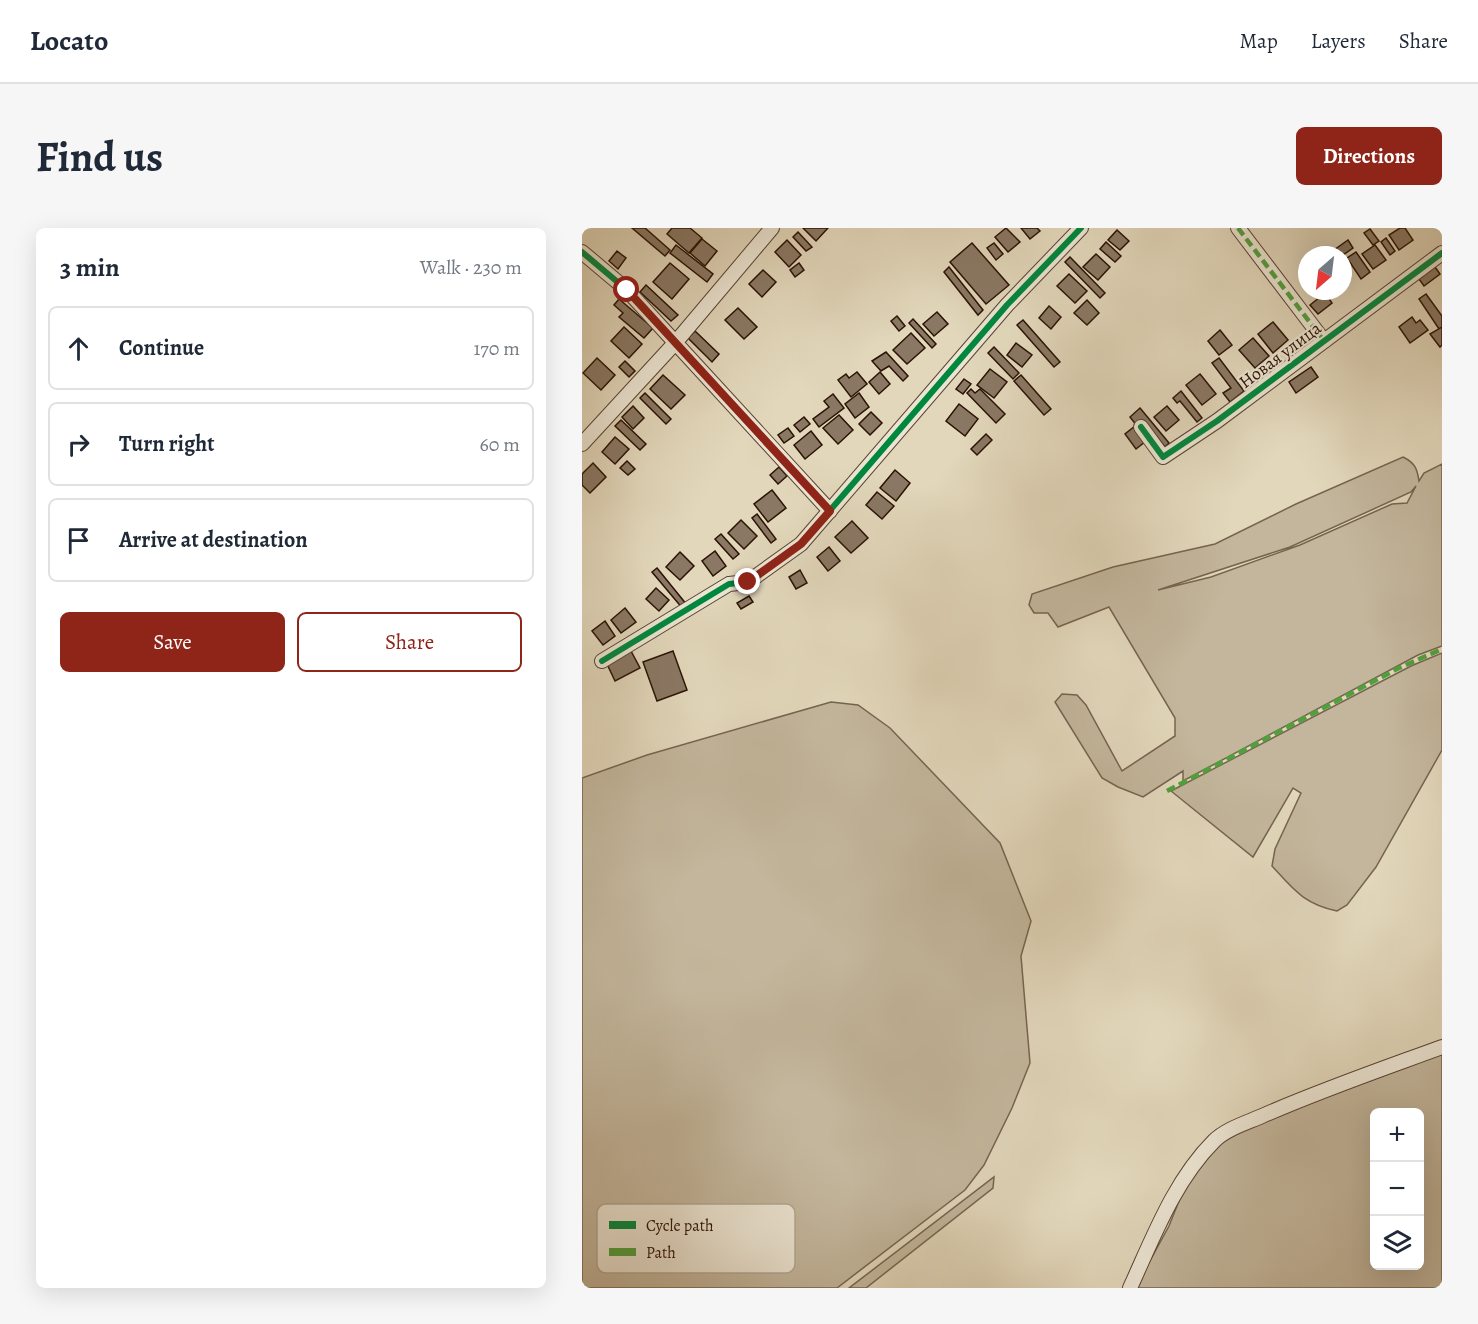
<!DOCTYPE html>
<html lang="en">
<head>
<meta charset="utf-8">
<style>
	body { margin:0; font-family:Alegreya,serif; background:#f6f6f7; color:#1f2937 }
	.controls { position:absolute; right:18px; bottom:18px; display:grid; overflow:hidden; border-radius:9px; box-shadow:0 6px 24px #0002 }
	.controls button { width:54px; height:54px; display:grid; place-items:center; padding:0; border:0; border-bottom:2px solid #e0e1e3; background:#fff; color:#1f2937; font:30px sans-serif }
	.compass { position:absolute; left:716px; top:18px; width:54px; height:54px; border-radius:50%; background:#fff; box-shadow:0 6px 24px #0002; rotate:208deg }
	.stop { position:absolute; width:18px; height:18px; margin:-14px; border:4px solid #8f2418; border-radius:50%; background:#fff }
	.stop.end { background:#8f2418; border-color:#fff; box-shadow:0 2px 6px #0008 }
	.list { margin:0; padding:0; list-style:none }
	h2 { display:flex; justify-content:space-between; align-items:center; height:78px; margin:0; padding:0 24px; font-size:26px }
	h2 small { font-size:20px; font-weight:400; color:#747a83 }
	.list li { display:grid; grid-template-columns:39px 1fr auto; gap:18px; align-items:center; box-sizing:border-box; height:84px; margin:0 12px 12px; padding:0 12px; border:2px solid #e0e1e3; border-radius:9px }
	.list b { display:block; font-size:22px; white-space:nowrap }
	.list em { font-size:20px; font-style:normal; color:#747a83 }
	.actions { display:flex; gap:12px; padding:18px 24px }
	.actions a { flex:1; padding:14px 0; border:2px solid #8f2418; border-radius:9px; text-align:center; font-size:21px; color:#8f2418 }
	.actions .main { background:#8f2418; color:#fff }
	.icon { flex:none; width:33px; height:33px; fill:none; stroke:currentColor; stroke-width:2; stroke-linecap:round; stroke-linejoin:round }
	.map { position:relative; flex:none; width:860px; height:1060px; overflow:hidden; border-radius:9px }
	header { display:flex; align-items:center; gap:36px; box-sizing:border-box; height:84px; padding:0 30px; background:#fff; border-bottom:2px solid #e0e1e3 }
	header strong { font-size:28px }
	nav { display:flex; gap:33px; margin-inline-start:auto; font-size:21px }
	.intro { display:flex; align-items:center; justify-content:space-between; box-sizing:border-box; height:144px; padding:0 36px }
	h1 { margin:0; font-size:42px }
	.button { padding:15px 27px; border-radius:9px; background:#8f2418; color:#fff; font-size:21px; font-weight:700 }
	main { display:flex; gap:36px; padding:0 36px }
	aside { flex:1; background:#fff; border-radius:9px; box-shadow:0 6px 24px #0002 }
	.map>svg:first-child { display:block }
	.green { fill:#c3b69c; stroke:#766450; stroke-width:1.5; fill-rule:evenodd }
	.building { fill:#8a7864; stroke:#2a1205; stroke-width:1.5 }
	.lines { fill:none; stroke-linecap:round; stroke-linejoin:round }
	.minor-casing { stroke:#584332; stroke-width:16 }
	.minor { stroke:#ece5d3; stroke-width:14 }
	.quiet { stroke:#51a03d; stroke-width:4.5; stroke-dasharray:9 4.5; stroke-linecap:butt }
	.cycleway-casing { stroke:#ece5d3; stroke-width:10 }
	.cycleway { stroke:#00873e; stroke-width:6 }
	.route { stroke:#8f2418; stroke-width:8 }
	.labels { text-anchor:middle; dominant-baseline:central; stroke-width:4.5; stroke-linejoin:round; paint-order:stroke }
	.street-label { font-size:18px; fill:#2a1205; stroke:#ece5d3 }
	.key { fill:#ece5d3; stroke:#b2a695; stroke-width:1.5 }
	.key-label { font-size:16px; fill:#2a1205 }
</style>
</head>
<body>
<header>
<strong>Locato</strong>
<nav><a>Map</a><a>Layers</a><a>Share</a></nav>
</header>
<div class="intro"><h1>Find us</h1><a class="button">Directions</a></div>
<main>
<aside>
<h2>3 min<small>Walk · 230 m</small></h2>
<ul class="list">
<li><svg class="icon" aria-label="ahead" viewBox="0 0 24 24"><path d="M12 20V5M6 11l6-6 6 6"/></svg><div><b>Continue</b></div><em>170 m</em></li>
<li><svg class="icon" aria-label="right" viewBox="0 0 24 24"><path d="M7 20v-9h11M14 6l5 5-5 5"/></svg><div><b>Turn right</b></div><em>60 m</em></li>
<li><svg class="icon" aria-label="arrive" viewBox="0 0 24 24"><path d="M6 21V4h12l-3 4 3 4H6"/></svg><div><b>Arrive at destination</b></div></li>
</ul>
<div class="actions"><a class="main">Save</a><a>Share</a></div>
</aside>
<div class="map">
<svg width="860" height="1060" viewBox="0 0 860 1060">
	<rect width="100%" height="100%" fill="#e2d7bb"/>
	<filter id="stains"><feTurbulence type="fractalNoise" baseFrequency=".00333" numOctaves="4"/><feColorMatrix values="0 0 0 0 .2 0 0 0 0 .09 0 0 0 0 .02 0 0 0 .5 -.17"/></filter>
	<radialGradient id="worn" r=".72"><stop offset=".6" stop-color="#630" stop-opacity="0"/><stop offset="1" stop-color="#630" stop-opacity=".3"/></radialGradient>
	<g class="green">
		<path d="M821 229C833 235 835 240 837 253L842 245 860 236V418L836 427 601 553V543L561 569 536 559 520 550 473 474 480 466 495 467 504 477 540 543 593 508V490L527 379 476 399 466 385H452L447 377 450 366 531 339 633 316 714 276ZM834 258 825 275 810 276 718 317 629 349 576 362 708 319 829 264Z"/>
		<path d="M860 425V522L794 639 765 677 755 683C722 676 712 662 690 638L693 621 719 565 711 560 671 629 589 563 829 438Z"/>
		<path d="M249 474 276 477 308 500 418 615 449 693 439 728 448 835 430 880 402 937 383 962 255 1060H0V550L65 527Z"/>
		<path d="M860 824V1060H553L587 998 601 963 620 935 646 908 666 897ZM792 884H838V1038H792Z"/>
		<path d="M412 949 411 960 284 1060H267Z"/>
	</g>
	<g class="building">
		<path d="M50 0H63L88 22 83 28Z"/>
		<path d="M90 0H108L120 10 107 25 85 6Z"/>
		<path d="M221 0H246L234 13Z"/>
		<path d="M424 0 438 14 426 24 413 9Z"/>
		<path d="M439 0H455L458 3 448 11Z"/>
		<path d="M818 0H823L831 12 817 22 807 7Z"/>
		<path d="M788 1 797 13 791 17 782 5Z"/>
		<path d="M535 2 547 13 538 22 526 12Z"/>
		<path d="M216 4 230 19 224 23 211 9Z"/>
		<path d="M804 10 813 23 808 27 799 14Z"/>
		<path d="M120 11 135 23 123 38 108 25Z"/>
		<path d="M205 12 219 27 207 39 193 24Z"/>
		<path d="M766 12 771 20 761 27H745Z"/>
		<path d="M524 14 539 28 533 34 518 21Z"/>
		<path d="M390 15 427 57 404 76 368 34Z"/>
		<path d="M412 15 421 26 414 32 405 20Z"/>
		<path d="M94 17 131 46 125 54 88 25Z"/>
		<path d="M793 17 804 32 791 41 780 26Z"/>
		<path d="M35 23 44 30 36 41 27 33Z"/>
		<path d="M774 24 788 44 779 51 765 30Z"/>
		<path d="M514 26 528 39 516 52 501 39Z"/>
		<path d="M488 29 523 65 518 70 483 34Z"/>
		<path d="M88 35 107 51 90 71 71 54Z"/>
		<path d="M217 35 222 42 213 49 208 42Z"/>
		<path d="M367 39 401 82 396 87 362 44Z"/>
		<path d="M853 39 858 46 842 58 837 51Z"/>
		<path d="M181 42 194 54 180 69 167 56Z"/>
		<path d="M487 46 505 63 493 75 475 58Z"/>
		<path d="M64 57 96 87 89 93 58 64Z"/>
		<path d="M743 65 750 75 736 86 728 77Z"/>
		<path d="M844 66 860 88V99L857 101 837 71Z"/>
		<path d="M37 71 71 100 62 110 37 89 41 85 32 77Z"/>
		<path d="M505 72 517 85 505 97 492 85Z"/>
		<path d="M467 78 479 89 469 101 457 90Z"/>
		<path d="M156 80 175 99 162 111 143 92Z"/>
		<path d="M355 84 366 96 352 108 341 96Z"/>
		<path d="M315 88 323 98 317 103 309 93Z"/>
		<path d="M830 89 834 95 838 92 846 102 828 115 817 99Z"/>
		<path d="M331 91 354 116 350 120 327 95Z"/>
		<path d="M441 92 478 134 472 139 435 97Z"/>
		<path d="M691 94 706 112 691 125 676 106Z"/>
		<path d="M42 99 60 116 47 130 29 113Z"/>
		<path d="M860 99V117L858 119 848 106Z"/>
		<path d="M638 102 650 117 637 127 626 113Z"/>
		<path d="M113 103 137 126 130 134 106 110Z"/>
		<path d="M329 105 343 120 325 136 311 122Z"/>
		<path d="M671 110 687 128 673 140 657 122Z"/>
		<path d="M434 115 450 127 440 139 425 127Z"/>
		<path d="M412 119 437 145 431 151 406 125Z"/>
		<path d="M304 124 326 148 321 153 307 138 299 143 290 133Z"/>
		<path d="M15 130 33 147 19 162 1 145Z"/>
		<path d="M637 130 662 163 648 174 641 165 649 160 630 135Z"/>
		<path d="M43 133 53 143 47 149 37 139Z"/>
		<path d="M729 139 736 149 714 165 707 154Z"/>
		<path d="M408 141 425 154 412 170 395 157Z"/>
		<path d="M275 144 285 156 269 169 256 152 264 146 267 150Z"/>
		<path d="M298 144 308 156 297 166 287 154Z"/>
		<path d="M618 146 634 166 620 177 604 157Z"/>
		<path d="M81 147 103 167 89 181 68 161Z"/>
		<path d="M439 147 469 181 462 187 432 153Z"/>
		<path d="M382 151 389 156 381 166 374 161Z"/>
		<path d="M389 161 393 165 398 161 423 186 414 195 385 165Z"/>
		<path d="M599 163 620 190 615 194 598 173 595 175 591 170Z"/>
		<path d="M63 165 89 191 84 196 58 170Z"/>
		<path d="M277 165 287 179 273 190 263 176Z"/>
		<path d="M251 166 262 180 237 199 231 191 247 179 242 173Z"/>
		<path d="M377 176 396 191 383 208 364 193Z"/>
		<path d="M51 178 62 190 51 201 40 189Z"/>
		<path d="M585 178 597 192 584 203 572 189Z"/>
		<path d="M558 180 587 215 583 219 562 193 555 198 548 189Z"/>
		<path d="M289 184 300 195 288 207 277 196Z"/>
		<path d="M257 187 271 202 256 216 241 200Z"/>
		<path d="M222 189 228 196 218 204 212 197Z"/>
		<path d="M39 192 64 216 58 222 33 198Z"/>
		<path d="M553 198 564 213 554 221 543 206Z"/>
		<path d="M206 200 212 208 202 215 196 207Z"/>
		<path d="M229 203 240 217 223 231 212 217Z"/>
		<path d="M404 206 410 212 395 227 389 221Z"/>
		<path d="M33 209 47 221 33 236 20 224Z"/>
		<path d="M45 233 53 241 46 247 38 240Z"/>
		<path d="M11 235 24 249 8 265 0 257V246Z"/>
		<path d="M197 239 205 248 196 256 188 247Z"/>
		<path d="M313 242 328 255 314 273 298 260Z"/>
		<path d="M190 262 204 280 186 294 172 276Z"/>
		<path d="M295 264 312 278 300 291 284 277Z"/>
		<path d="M175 286 194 311 189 315 170 290Z"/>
		<path d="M159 292 175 308 162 321 146 305Z"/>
		<path d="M270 293 286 310 269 325 253 309Z"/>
		<path d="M139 306 157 326 151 331 133 311Z"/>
		<path d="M247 319 258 333 246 343 235 329Z"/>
		<path d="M133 323 144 338 131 348 120 333Z"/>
		<path d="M98 324 112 338 98 352 84 339Z"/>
		<path d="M75 340 105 377 101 381 70 344Z"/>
		<path d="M218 342 225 355 214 361 207 349Z"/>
		<path d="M74 360 87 372 77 383 64 371Z"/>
		<path d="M167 368 171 374 159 381 155 375Z"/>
		<path d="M43 380 54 394 39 405 29 392Z"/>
		<path d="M23 393 33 408 21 417 10 403Z"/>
		<path d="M49 423 58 440 33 453 25 436Z"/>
		<path d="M91 423 105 462 75 473 61 434Z"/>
	</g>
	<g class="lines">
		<defs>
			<g id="minor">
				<path d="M656 0 742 113"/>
				<path d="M0 24 45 62 248 283"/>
				<path d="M559 199 581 229 635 193 860 25"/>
				<path d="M0 216 93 115 190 0"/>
				<path d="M20 433 147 356 166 354 219 316 425 77 499 0"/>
				<path d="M548 1060C571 1010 592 953 632 913 644 901 664 895 680 888 739 862 800 841 860 819"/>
			</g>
		</defs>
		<use href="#minor" class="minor-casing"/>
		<use href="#minor" class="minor"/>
		<g class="quiet">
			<path d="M656 0 742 113"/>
			<path d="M585 563 817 440 860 421"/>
		</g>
		<defs>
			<g id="cycleway">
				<path d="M0 24 45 62 248 283"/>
				<path d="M559 199 581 229 635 193 860 25"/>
				<path d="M20 433 147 356 166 354 219 316 425 77 499 0"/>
			</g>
		</defs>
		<use href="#cycleway" class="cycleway-casing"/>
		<use href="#cycleway" class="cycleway"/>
	</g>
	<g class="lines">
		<path class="route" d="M45 62 248 283 219 316 166 354"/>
	</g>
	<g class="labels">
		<g class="street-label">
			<text transform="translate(698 127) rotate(-37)">Новая улица</text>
		</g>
	</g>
	<rect x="15" y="976" width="198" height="69" rx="9" class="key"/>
	<rect x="27" y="993" width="27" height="8" fill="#00873e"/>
	<rect x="27" y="1020" width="27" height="8" fill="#51a03d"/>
	<g class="key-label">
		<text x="64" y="1003">Cycle path</text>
		<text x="64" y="1030">Path</text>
	</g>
	<rect width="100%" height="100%" filter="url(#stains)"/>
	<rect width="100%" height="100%" fill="url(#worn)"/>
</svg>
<div class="controls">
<button>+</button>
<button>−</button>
<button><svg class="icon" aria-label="layers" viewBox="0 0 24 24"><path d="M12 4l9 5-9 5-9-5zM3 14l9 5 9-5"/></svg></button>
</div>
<svg class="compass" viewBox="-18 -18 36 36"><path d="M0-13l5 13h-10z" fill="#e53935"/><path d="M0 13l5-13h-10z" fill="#747a83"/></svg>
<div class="stop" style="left:45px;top:62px"></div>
<div class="stop end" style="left:166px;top:354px"></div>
</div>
</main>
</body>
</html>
